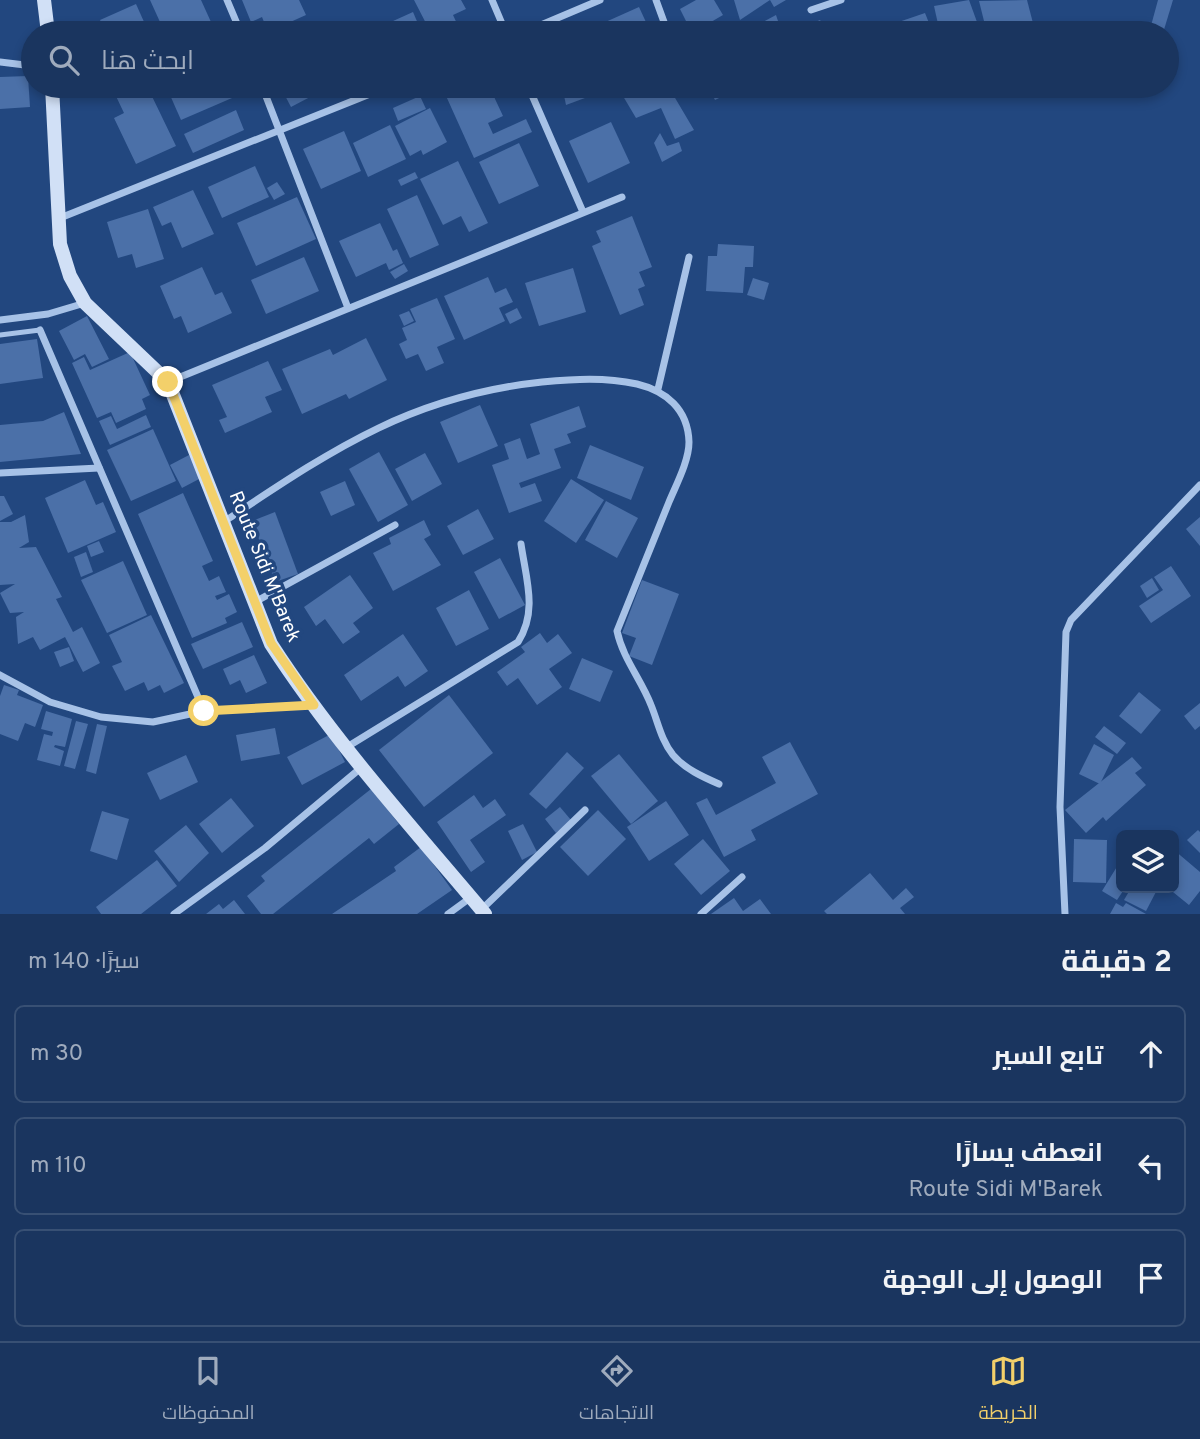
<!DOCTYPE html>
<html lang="ar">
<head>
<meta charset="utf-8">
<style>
	body { margin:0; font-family:Overpass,Cairo,sans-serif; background:#274068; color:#f1f3f6; direction:rtl }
	.controls { position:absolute; right:21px; bottom:21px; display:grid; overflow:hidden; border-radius:10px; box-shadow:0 4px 10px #0003 }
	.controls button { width:63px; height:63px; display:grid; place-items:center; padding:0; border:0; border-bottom:2px solid #385074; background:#1a355f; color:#f1f3f6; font:35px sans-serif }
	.stop { position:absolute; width:21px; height:21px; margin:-16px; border:5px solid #f3d06a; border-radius:50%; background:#fff }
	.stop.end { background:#f3d06a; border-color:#fff; box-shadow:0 2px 7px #0008 }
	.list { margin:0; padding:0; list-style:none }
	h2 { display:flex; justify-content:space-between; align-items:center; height:91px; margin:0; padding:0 28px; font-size:30px }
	h2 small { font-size:23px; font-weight:400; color:#9fabbd }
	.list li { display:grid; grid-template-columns:46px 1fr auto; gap:21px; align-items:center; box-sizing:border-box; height:98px; margin:0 14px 14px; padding:0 14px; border:2px solid #385074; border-radius:10px }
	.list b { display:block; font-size:26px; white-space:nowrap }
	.list p { margin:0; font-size:23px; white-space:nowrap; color:#9fabbd }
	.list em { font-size:23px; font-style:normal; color:#9fabbd }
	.icon { flex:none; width:38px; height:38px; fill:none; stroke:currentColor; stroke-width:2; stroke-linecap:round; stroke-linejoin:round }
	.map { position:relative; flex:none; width:1200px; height:914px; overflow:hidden; direction:ltr }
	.search { position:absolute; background:#1a355f; box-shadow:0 4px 10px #0003; left:21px; right:21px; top:21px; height:77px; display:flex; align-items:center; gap:18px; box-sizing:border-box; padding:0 24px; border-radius:38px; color:#9fabbd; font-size:26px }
	.sheet { height:427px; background:#1a355f }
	nav { display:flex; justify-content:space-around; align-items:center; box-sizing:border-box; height:98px; border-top:2px solid #385074; background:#1a355f; font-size:19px; color:#9fabbd }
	nav a { display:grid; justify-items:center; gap:4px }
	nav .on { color:#f3d06a }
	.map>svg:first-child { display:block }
	.building { fill:#4b70a8 }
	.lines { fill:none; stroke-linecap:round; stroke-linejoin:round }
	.lane { stroke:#a7c2e7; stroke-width:5 }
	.street { stroke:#a7c2e7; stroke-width:7 }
	.secondary { stroke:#d1e0f6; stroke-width:14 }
	.route { stroke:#f3d06a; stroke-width:9 }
	.labels { text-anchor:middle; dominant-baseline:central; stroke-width:7; stroke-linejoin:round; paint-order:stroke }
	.street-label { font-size:19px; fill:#fff; stroke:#22477f }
</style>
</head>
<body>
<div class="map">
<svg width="1200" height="914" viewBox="0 0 1200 914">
	<rect width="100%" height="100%" fill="#22477f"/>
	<g class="building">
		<path d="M150 0H201L216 33H165Z"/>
		<path d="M242 0H299L306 15 268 32 262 17 251 22Z"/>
		<path d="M414 0H461L466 9 453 15 459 28 449 33H431Z"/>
		<path d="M696 0H714L723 15 692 33 680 9Z"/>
		<path d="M734 0H786L774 7 770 0 740 20Z"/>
		<path d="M969 0 981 33H940L934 6Z"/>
		<path d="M1027 0 1034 27 1016 33H987L979 1Z"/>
		<path d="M1158 0H1173L1163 33H1149Z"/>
		<path d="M136 4 149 33H106L100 20Z"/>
		<path d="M639 7 651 33H606L601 24Z"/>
		<path d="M413 12 422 33H372L371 31Z"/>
		<path d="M925 13 933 33H889L887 26Z"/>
		<path d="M776 15 782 33H750L748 30Z"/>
		<path d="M820 20 825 28 854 26 856 33H802L801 28Z"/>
		<path d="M350 21 354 32 363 29 365 33H323Z"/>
		<path d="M28 76 30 107 0 109V77Z"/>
		<path d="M128 86H147L176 146 136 164 114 118 124 113 114 92Z"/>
		<path d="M166 86H235L239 95 181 120Z"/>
		<path d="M280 86H331L291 107Z"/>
		<path d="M489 86 503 116 488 123 493 134 526 119 532 132 474 158 442 87Z"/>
		<path d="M562 86H611L612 88 566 105Z"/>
		<path d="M617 86H668L694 130 675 139 661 108 636 118Z"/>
		<path d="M708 86H744L715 100Z"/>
		<path d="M420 96 426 109 398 121 393 108Z"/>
		<path d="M430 108 447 142 423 155 421 150 410 156 395 126Z"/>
		<path d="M236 110 244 130 193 153 184 134Z"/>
		<path d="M611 122 630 163 588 183 569 141Z"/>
		<path d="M390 125 406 159 368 177 353 143Z"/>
		<path d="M344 131 361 171 321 189 303 149Z"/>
		<path d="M660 133 667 146 679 142 682 151 662 162 654 143Z"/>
		<path d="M519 143 539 186 499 204 479 162Z"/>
		<path d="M458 161 488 223 469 232 461 216 443 225 420 179Z"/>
		<path d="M255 166 269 197 222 218 208 187Z"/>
		<path d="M415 172 418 178 401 186 398 180Z"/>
		<path d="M277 182 285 194 274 200 267 188Z"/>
		<path d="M193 190 214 234 182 248 171 222 162 226 153 207Z"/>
		<path d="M417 195 439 245 410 258 387 209Z"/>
		<path d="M297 197 316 239 256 266 237 223Z"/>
		<path d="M148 209 164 259 136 268 132 254 118 258 107 222Z"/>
		<path d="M632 216 652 267 639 272 645 286 638 289 644 305 620 315 592 246 601 242 596 231Z"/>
		<path d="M380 223 393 251 397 249 403 263 389 270 386 263 356 277 339 241Z"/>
		<path d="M718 244 754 246 753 267H745L743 293 706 291 708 256H717Z"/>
		<path d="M304 257 319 291 266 314 251 280Z"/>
		<path d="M404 264 408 271 395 279 390 272Z"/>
		<path d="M202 267 215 295 222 292 232 313 188 333 181 316 174 319 160 286Z"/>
		<path d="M573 268 586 312 539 326 525 283Z"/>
		<path d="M488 277 495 293 506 288 513 302 499 308 505 321 464 340 444 296Z"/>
		<path d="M753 278 769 283 764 300 747 295Z"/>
		<path d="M437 298 455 339 437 347 444 363 426 371 418 354 406 359 399 344 407 340 402 328 416 322 410 309Z"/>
		<path d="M517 308 522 318 510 324 505 314Z"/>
		<path d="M409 311 414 321 404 326 399 315Z"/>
		<path d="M87 316 109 359 92 367 85 354 74 360 59 331Z"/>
		<path d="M366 338 387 380 349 399 346 394 302 414 282 369 330 349 333 355Z"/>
		<path d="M37 339 43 378 0 384V344Z"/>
		<path d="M130 352 150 395 142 399 146 409 116 423 111 412 97 418 72 363 84 357 90 370Z"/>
		<path d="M268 361 282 390 265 397 272 412 225 433 219 420 227 417 212 385Z"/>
		<path d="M480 405 498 446 458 463 440 422Z"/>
		<path d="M579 406 586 427 567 434 571 443 554 449 561 468 519 483 521 488 535 483 542 501 509 513 492 465 509 459 504 444 520 438 527 459 540 454 530 424Z"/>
		<path d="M64 412 81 454 0 462V425L43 421Z"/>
		<path d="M146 415 151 427 110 445 99 421 111 416 117 429Z"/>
		<path d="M153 429 176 481 131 501 107 450Z"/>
		<path d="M590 445 644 467 631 500 577 478Z"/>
		<path d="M379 452 408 505 378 522 349 469Z"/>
		<path d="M425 453 442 484 412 501 395 469Z"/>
		<path d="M189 455 201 478 182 488 170 465Z"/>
		<path d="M571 479 604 500 576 543 544 521Z"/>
		<path d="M85 480 96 505 103 502 116 532 68 553 45 498Z"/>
		<path d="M345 481 355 505 331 516 320 492Z"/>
		<path d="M183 493 213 561 202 566 209 581 219 576 226 592 215 596 217 600 229 594 237 612 225 618 227 623 192 638 138 514Z"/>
		<path d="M0 496H4L13 514 0 521Z"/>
		<path d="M606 501 638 518 617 558 585 540Z"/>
		<path d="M478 509 494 539 463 555 447 526Z"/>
		<path d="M275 512 298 574 275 582 252 521Z"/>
		<path d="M25 515 29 542 19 548 36 547 62 597 56 599 73 632 82 627 100 663 83 672 65 637 40 650 33 637 18 644 16 617 24 612 10 613 0 593 15 584 0 585V522H11Z"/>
		<path d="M1200 517V546L1186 529Z"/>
		<path d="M424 520 431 535 424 539 441 565 393 591 373 553 391 544 389 538Z"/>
		<path d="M99 541 104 552 91 557 87 546Z"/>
		<path d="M86 552 93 572 81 577 74 557Z"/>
		<path d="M500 558 525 605 499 619 474 572Z"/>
		<path d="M123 561 147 615 107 633 81 580Z"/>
		<path d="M1171 566 1191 596 1151 623 1139 606 1163 590 1154 577Z"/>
		<path d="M350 575 373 608 353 623 360 632 343 644 325 619 316 626 304 607Z"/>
		<path d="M1152 578 1159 590 1147 598 1140 586Z"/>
		<path d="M642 580 679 594 652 665 629 656 636 638 622 633Z"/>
		<path d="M469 590 489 629 456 646 436 608Z"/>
		<path d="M151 615 184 683 164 693 160 685 148 691 144 682 125 691 112 666 122 662 109 635Z"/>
		<path d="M242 622 253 647 203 669 191 644Z"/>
		<path d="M540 633 547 643 558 634 572 653 549 669 562 687 537 705 518 678 507 686 497 672 525 652 521 647Z"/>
		<path d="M403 634 428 671 405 687 398 676 361 701 344 675Z"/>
		<path d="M69 647 74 661 60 667 54 652Z"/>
		<path d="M254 655 267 683 246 693 240 680 230 685 223 669Z"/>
		<path d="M582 658 613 671 600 702 569 689Z"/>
		<path d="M4 685 19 690 17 695 43 705 35 727 25 723 18 741 0 734V696Z"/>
		<path d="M1139 692 1161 710 1141 734 1119 716Z"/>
		<path d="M449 695 493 753 424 807 379 750Z"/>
		<path d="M1200 703V726L1195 730 1184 716Z"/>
		<path d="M46 711 72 719 65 747 55 745 54 747 64 751 60 766 37 760 44 734 52 736 53 732 41 729Z"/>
		<path d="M76 721 88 724 75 769 64 766Z"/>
		<path d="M97 724 107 726 96 774 86 771Z"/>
		<path d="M1104 726 1126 743 1117 754 1095 737Z"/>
		<path d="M275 728 280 754 241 761 236 735Z"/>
		<path d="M331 734 345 762 302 785 287 757Z"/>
		<path d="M790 742 818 794 751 830 756 840 724 857 696 803 707 798 716 815 776 783 762 757Z"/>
		<path d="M1094 744 1114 755 1100 784 1079 774Z"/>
		<path d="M567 752 584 768 546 809 529 794Z"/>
		<path d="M619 754 658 801 631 824 591 776Z"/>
		<path d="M186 755 198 782 160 800 147 773Z"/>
		<path d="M1132 757 1142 768 1135 773 1146 785 1106 821 1103 817 1086 833 1065 810Z"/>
		<path d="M371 789 399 824 374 844 369 838 273 914H261L247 896 265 881 261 876Z"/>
		<path d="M474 795 483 808 495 799 506 815 470 840 485 862 471 872 437 822Z"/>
		<path d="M231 798 254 826 222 853 199 824Z"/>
		<path d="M666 801 689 835 649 861 627 827Z"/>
		<path d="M560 807 571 820 556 833 545 819Z"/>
		<path d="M598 810 626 839 588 876 560 847Z"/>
		<path d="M102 811 129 819 117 860 90 851Z"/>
		<path d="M523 824 537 852 522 860 508 831Z"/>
		<path d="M186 825 209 853 179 882 154 851Z"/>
		<path d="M1198 830 1200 832V853L1187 840Z"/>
		<path d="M703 839 730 871 701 895 674 864Z"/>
		<path d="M1074 839 1107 840 1106 883 1073 882Z"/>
		<path d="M421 847 452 890 417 914H332L396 871 394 867Z"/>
		<path d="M1174 850 1200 872V891L1189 905 1168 888H1174Z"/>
		<path d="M157 860 177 886 141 914H101L96 907Z"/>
		<path d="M1118 865 1121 867V888H1125L1117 900 1102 891Z"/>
		<path d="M870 873 893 900 906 888 914 897 900 908 905 914H827L824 911Z"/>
		<path d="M1131 888H1158L1146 911 1124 900Z"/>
		<path d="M734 898 743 911 760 899 771 914H711Z"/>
		<path d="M234 900 245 914H206L219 904 223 909Z"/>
		<path d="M1116 903 1123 907 1126 903 1146 914H1110Z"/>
	</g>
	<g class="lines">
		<path class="lane" d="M0 335 40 330"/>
		<g class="street">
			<path d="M227 0 241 33"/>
			<path d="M492 0 506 33"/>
			<path d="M656 0 668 33"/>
			<path d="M811 10 841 0"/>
			<path d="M522 33 600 0"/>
			<path d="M0 62 33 66"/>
			<path d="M262 86 348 308"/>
			<path d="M528 86 583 212"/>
			<path d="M60 218 390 86"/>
			<path d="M0 320 48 314 85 303"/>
			<path d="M40 330 204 711"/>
			<path d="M168 382 622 197"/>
			<path d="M658 389 689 257"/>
			<path d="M0 473 99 468"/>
			<path d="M225 521C332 450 410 396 542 382 574 379 605 377 637 384 666 391 688 409 689 442 689 461 676 485 669 502 652 545 634 588 617 631 623 659 641 679 651 705 658 722 661 740 673 755 685 769 703 777 719 784"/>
			<path d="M255 602 395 525"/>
			<path d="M0 675 50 702 101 717 153 722 204 711 314 705"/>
			<path d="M347 747 518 642C538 611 526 579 521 544"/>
			<path d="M481 910 585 810"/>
			<path d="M174 914 265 848 362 767"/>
			<path d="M448 914 470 898"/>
			<path d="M701 914 742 877"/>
			<path d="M1065 914 1060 807 1066 632 1071 620 1200 485"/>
		</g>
		<g class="secondary">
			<path d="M44 0 48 33"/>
			<path d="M52 86 60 244 70 276 85 303 168 382 271 644C333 740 411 826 485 914"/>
		</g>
	</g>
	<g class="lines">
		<path class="route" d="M168 382 271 643 314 705 204 711"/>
	</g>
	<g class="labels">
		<g class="street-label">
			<text transform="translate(264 567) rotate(68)">Route Sidi M'Barek</text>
		</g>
	</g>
</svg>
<div class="controls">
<button><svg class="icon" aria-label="layers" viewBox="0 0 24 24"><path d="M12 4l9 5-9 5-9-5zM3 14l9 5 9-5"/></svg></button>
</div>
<div class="stop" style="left:204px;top:711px"></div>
<div class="stop end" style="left:168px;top:382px"></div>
<div class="search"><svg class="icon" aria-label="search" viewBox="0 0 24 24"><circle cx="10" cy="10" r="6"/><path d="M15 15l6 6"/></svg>ابحث هنا</div>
</div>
<section class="sheet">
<h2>2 دقيقة<small>سيرًا · 140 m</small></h2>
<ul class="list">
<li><svg class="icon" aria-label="ahead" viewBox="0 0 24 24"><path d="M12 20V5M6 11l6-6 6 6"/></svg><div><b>تابع السير</b></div><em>30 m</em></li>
<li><svg class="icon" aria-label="left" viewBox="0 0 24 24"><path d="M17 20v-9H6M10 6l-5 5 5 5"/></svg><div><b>انعطف يسارًا</b><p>Route Sidi M'Barek</p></div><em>110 m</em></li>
<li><svg class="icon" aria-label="arrive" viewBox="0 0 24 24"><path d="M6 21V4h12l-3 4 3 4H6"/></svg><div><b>الوصول إلى الوجهة</b></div></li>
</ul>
</section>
<nav>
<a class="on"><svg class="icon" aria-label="map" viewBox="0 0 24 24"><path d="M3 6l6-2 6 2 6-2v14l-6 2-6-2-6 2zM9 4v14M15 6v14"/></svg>الخريطة</a>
<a><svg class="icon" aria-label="directions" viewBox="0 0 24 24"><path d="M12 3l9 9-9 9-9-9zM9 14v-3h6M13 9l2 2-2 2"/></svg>الاتجاهات</a>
<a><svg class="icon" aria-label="saved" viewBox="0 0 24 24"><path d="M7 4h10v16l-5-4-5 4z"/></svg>المحفوظات</a>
</nav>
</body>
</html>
